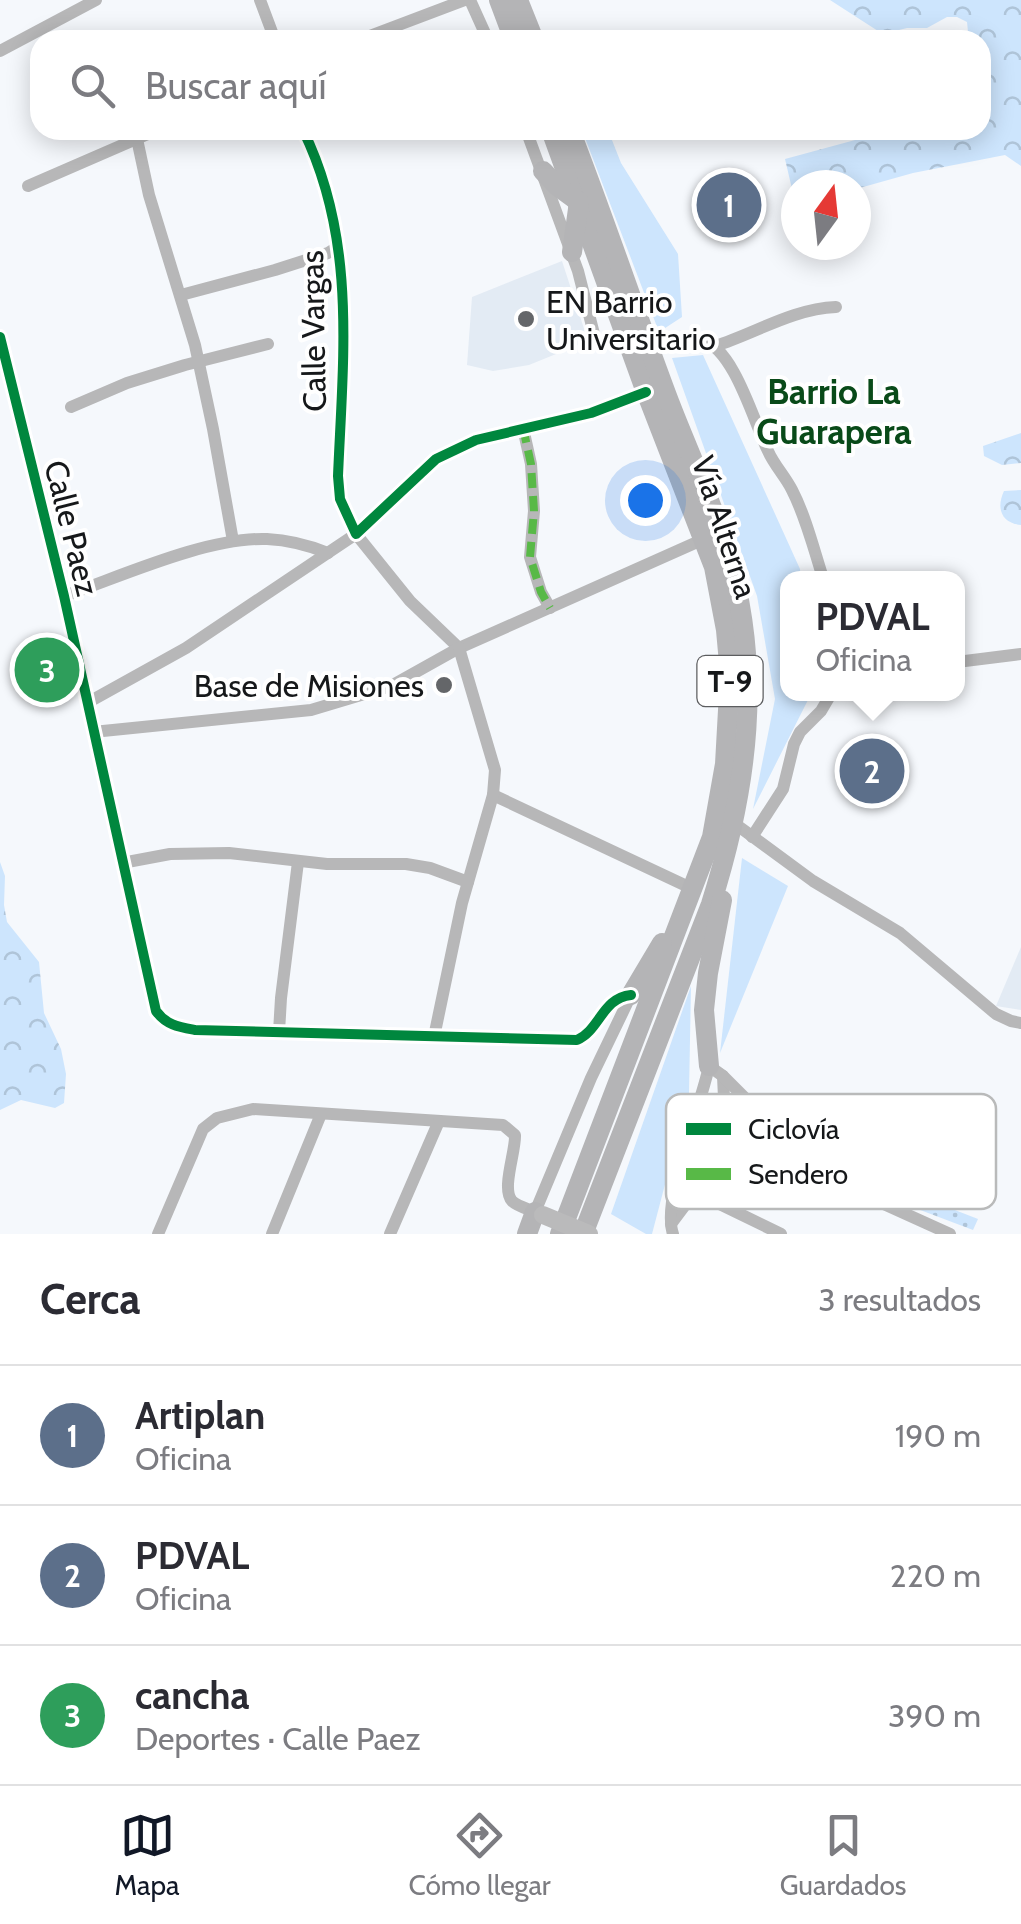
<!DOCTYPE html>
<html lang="es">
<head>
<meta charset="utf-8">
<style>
	body { margin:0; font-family:Cabin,sans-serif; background:#f2f2f3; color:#2b2b33 }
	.compass { position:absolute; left:781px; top:170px; width:90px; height:90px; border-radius:50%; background:#fff; box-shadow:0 5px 25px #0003; rotate:15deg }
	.you { position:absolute; left:645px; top:500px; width:35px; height:35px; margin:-25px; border:8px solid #fff; border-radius:50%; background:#1a73e8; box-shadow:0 0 0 15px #1a73e833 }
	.badge { display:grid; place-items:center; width:65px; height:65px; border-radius:50%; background:#111827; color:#fff; font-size:32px; font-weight:700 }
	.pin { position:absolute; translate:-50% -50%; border:5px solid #fff; box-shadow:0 2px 10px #0006 }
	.popup { position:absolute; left:780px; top:571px; width:185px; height:130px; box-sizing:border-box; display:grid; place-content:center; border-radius:20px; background:#fff; filter:drop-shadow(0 2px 8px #0005); font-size:32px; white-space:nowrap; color:#7c7c81 }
	.popup b { font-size:38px; color:#2b2b33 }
	.popup::after { content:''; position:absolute; left:50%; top:100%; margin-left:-20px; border:20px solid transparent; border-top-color:#fff }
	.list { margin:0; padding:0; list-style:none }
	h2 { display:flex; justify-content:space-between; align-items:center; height:130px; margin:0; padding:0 40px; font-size:42px }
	h2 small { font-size:32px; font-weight:400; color:#7c7c81 }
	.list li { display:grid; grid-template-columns:65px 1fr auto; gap:30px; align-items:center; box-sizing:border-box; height:140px; padding:0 40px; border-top:2px solid #e1e1e2 }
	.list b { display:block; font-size:38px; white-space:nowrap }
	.list p { margin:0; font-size:32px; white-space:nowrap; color:#7c7c81 }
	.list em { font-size:32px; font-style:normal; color:#7c7c81 }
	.icon { flex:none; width:55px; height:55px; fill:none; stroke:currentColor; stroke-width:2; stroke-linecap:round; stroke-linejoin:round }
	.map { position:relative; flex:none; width:1021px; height:1234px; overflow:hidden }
	.search { position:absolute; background:#fff; box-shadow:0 5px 25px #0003; left:30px; right:30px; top:30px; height:110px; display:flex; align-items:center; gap:25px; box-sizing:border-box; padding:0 35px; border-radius:30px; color:#7c7c81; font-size:38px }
	.sheet { height:550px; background:#fff }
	nav { display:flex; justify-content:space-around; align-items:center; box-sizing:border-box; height:140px; border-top:2px solid #e1e1e2; background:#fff; font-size:28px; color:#7c7c81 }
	nav a { display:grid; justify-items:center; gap:5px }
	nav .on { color:#111827 }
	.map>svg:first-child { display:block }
	.built { fill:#e3ebf4 }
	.grass { fill:#cde5fd }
	.forest { fill:url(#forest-crowns) }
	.park { fill:url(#park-dots) }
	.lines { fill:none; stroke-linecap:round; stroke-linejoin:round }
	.minor { stroke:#b7b7b8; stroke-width:12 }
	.highway { stroke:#b4b4b6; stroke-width:20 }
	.major-bridge { stroke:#bababb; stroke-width:18 }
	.quiet { stroke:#58b947; stroke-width:8; stroke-dasharray:15 8; stroke-linecap:butt }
	.cycleway-casing { stroke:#fff; stroke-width:16 }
	.cycleway { stroke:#00873e; stroke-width:10 }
	.poi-dot { fill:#646669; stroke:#fff; stroke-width:4 }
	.labels { text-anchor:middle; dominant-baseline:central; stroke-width:8; stroke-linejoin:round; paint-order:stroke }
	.shield { fill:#fff; stroke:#5c5d5f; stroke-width:2.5 }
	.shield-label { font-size:30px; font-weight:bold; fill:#16181a }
	.poi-label { font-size:32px; fill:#16181a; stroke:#fff; text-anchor:start }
	.street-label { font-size:32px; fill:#16181a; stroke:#fff }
	.neighbourhood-label { font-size:35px; font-weight:bold; fill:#094a19; stroke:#fff }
	.key { fill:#fff; stroke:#b9baba; stroke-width:2.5 }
	.key-label { font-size:28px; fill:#16181a }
</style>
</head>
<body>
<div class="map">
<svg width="1021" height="1234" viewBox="0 0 1021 1234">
	<defs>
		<pattern id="forest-crowns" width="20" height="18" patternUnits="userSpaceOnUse" patternTransform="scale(2.5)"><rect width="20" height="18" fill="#cde5fd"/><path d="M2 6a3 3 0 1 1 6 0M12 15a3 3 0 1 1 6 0" fill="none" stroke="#afc4d8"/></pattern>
		<pattern id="park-dots" width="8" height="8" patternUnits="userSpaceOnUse" patternTransform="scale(2.5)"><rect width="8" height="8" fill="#cde5fd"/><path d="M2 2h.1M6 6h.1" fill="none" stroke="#afc4d8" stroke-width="1.8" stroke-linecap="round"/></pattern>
	</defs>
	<rect width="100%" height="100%" fill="#f5f8fc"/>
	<g class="built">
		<path d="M562 261 588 341 529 365 493 371 467 365 472 297Z"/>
		<path d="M1021 947V1010L996 1006Z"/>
	</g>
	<g class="grass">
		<path d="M582 130H608L621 163 678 254 682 317 659 332Z"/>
		<path d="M703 355 800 569 801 578H787V694H811L753 809 775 699 757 596 672 358Z"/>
		<path d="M53 643 65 692 40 698 29 647Z"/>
		<path d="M742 858 788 886 720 1053Z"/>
		<path d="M691 986 689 1093 652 1234H646L611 1214Z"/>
		<path d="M824 1140 869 1161 857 1187 812 1165Z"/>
	</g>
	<g class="forest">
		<path d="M830 0H1021V166L1005 155 913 173 856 189V185H796V206L785 159 892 130H981V40H960L968 32 967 22 957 17H947L927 28H907L887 33 878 31Z"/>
		<path d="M1021 433V463L1002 465 984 456 983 446Z"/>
		<path d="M1021 490V525C1001 523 996 508 1004 491Z"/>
		<path d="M0 862 5 876 4 905 7 922 39 962 44 1013 61 1049 66 1074 64 1103 55 1108 21 1100 0 1110Z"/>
	</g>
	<path class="park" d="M883 1182 978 1219 973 1230 878 1194Z"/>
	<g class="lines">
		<g class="minor">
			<path d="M260 0 275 40"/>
			<path d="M470 0 488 40"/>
			<path d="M359 40 465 0"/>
			<path d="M0 51 96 0"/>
			<path d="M303 130C357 240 343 357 338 476L340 499 356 534 436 459 476 440 591 413 646 392"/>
			<path d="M526 130 578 271 595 338"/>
			<path d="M137 139 149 195 195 345 213 429 233 541"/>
			<path d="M28 186 157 130"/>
			<path d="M181 295 275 270 328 253 339 246"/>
			<path d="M0 337 64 596 156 1011C166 1025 179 1027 195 1030L577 1040C600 1030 602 998 631 995"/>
			<path d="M715 346C756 333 792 309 836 307"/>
			<path d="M651 351C666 344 684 332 702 339 735 351 753 420 768 451 774 465 785 476 792 490 806 517 814 550 823 578"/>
			<path d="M71 407 127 383 185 365 268 344"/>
			<path d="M523 428 531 464 534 511 530 557 541 592 550 608"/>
			<path d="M64 596C122 576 207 537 267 539 288 540 308 545 328 553"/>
			<path d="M957 662 1021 654"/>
			<path d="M87 703 186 648 356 534 410 601 459 648"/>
			<path d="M93 732 311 710 391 686 459 648 704 539"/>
			<path d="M493 795 693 889"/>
			<path d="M734 823 813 881 900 933 996 1014 1011 1021 1021 1023"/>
			<path d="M752 837 783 789 794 744 800 732 821 711 831 694"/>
			<path d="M122 863 170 854 229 853 327 864H406L430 868 468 882"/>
			<path d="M279 1032 281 998 298 862"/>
			<path d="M434 1037 462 903 493 795 495 770 459 648"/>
			<path d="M695 1192 781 1234"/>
			<path d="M671 1224 695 1192 720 1116 724 1098 723 1076"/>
			<path d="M158 1234 203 1129 217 1118 253 1109 503 1125 515 1135C516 1151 501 1189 512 1201 517 1206 528 1209 535 1212L591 1078 631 995"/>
			<path d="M272 1234 321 1114"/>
			<path d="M390 1234 439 1121"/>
			<path d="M673 1234C661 1199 701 1107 709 1066L723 1076 785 1138 780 1157 950 1234"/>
		</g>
		<g class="highway">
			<path d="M499 0 514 40"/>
			<path d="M518 0 534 40"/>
			<path d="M551 130 646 392 714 567 726 630 730 674 725 764 712 837 560 1234"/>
			<path d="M570 130C603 215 632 302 664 388 684 443 710 495 727 551 763 671 748 787 711 904L583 1234"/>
			<path d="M543 171 557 186 579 202 572 252"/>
			<path d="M631 995 662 943"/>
			<path d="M709 1066 704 1010 708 973 722 900"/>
			<path d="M527 1234 535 1212"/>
		</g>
		<path class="major-bridge" d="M543 1215 589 1234"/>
		<path class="quiet" d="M523 428 531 464 534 511 530 557 541 592 550 608"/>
		<defs>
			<g id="cycleway">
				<path d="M303 130C357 240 343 357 338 476L340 499 356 534 436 459 476 440 591 413 646 392"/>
				<path d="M0 337 64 596 156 1011C166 1025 179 1027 195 1030L577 1040C600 1030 602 998 631 995"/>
			</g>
		</defs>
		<use href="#cycleway" class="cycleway-casing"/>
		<use href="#cycleway" class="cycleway"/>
	</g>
	<g class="poi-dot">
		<circle cx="526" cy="319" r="10"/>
		<circle cx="444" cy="685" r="10"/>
	</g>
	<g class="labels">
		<rect class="shield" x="697.5" y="656" width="65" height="50" rx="8"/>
		<g class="shield-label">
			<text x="730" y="681">T-9</text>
		</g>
		<g class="poi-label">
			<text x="546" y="301">EN Barrio<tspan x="546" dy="37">Universitario</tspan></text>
			<text x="424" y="685" text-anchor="end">Base de Misiones</text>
		</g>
		<g class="street-label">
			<text transform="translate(313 331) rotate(-91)">Calle Vargas</text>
			<text transform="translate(725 527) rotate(72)">Vía Alterna</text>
			<text transform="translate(72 528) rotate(76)">Calle Paez</text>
		</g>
		<g class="neighbourhood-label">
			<text x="834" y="391">Barrio La<tspan x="834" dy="40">Guarapera</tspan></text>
		</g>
	</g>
	<rect x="666" y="1094" width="330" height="115" rx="15" class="key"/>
	<rect x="686" y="1123" width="45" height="12" fill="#00873e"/>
	<rect x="686" y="1168" width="45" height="12" fill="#58b947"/>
	<g class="key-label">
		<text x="748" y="1139">Ciclovía</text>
		<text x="748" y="1184">Sendero</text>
	</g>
</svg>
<svg class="compass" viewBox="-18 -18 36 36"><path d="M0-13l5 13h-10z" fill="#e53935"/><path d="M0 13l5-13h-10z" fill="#7c7c81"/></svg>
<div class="you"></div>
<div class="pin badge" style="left:729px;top:205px;background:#5c6f8a">1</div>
<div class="pin badge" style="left:872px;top:771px;background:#5c6f8a">2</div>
<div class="popup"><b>PDVAL</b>Oficina</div>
<div class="pin badge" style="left:47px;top:670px;background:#2e9e5b">3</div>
<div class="search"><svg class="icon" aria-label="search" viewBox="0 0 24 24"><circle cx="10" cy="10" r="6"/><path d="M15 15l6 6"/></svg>Buscar aquí</div>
</div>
<section class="sheet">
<h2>Cerca<small>3 resultados</small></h2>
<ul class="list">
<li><span class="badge" style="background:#5c6f8a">1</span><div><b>Artiplan</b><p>Oficina</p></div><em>190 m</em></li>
<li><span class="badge" style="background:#5c6f8a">2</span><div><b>PDVAL</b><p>Oficina</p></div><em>220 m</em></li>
<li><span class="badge" style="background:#2e9e5b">3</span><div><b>cancha</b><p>Deportes · Calle Paez</p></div><em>390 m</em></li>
</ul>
</section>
<nav>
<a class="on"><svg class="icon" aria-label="map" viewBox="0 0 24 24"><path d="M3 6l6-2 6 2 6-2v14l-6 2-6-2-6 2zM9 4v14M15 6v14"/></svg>Mapa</a>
<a><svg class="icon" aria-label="directions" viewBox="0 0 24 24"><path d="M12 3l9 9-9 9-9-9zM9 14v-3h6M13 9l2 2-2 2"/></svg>Cómo llegar</a>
<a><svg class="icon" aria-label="saved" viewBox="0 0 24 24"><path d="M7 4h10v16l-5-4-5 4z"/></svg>Guardados</a>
</nav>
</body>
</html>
